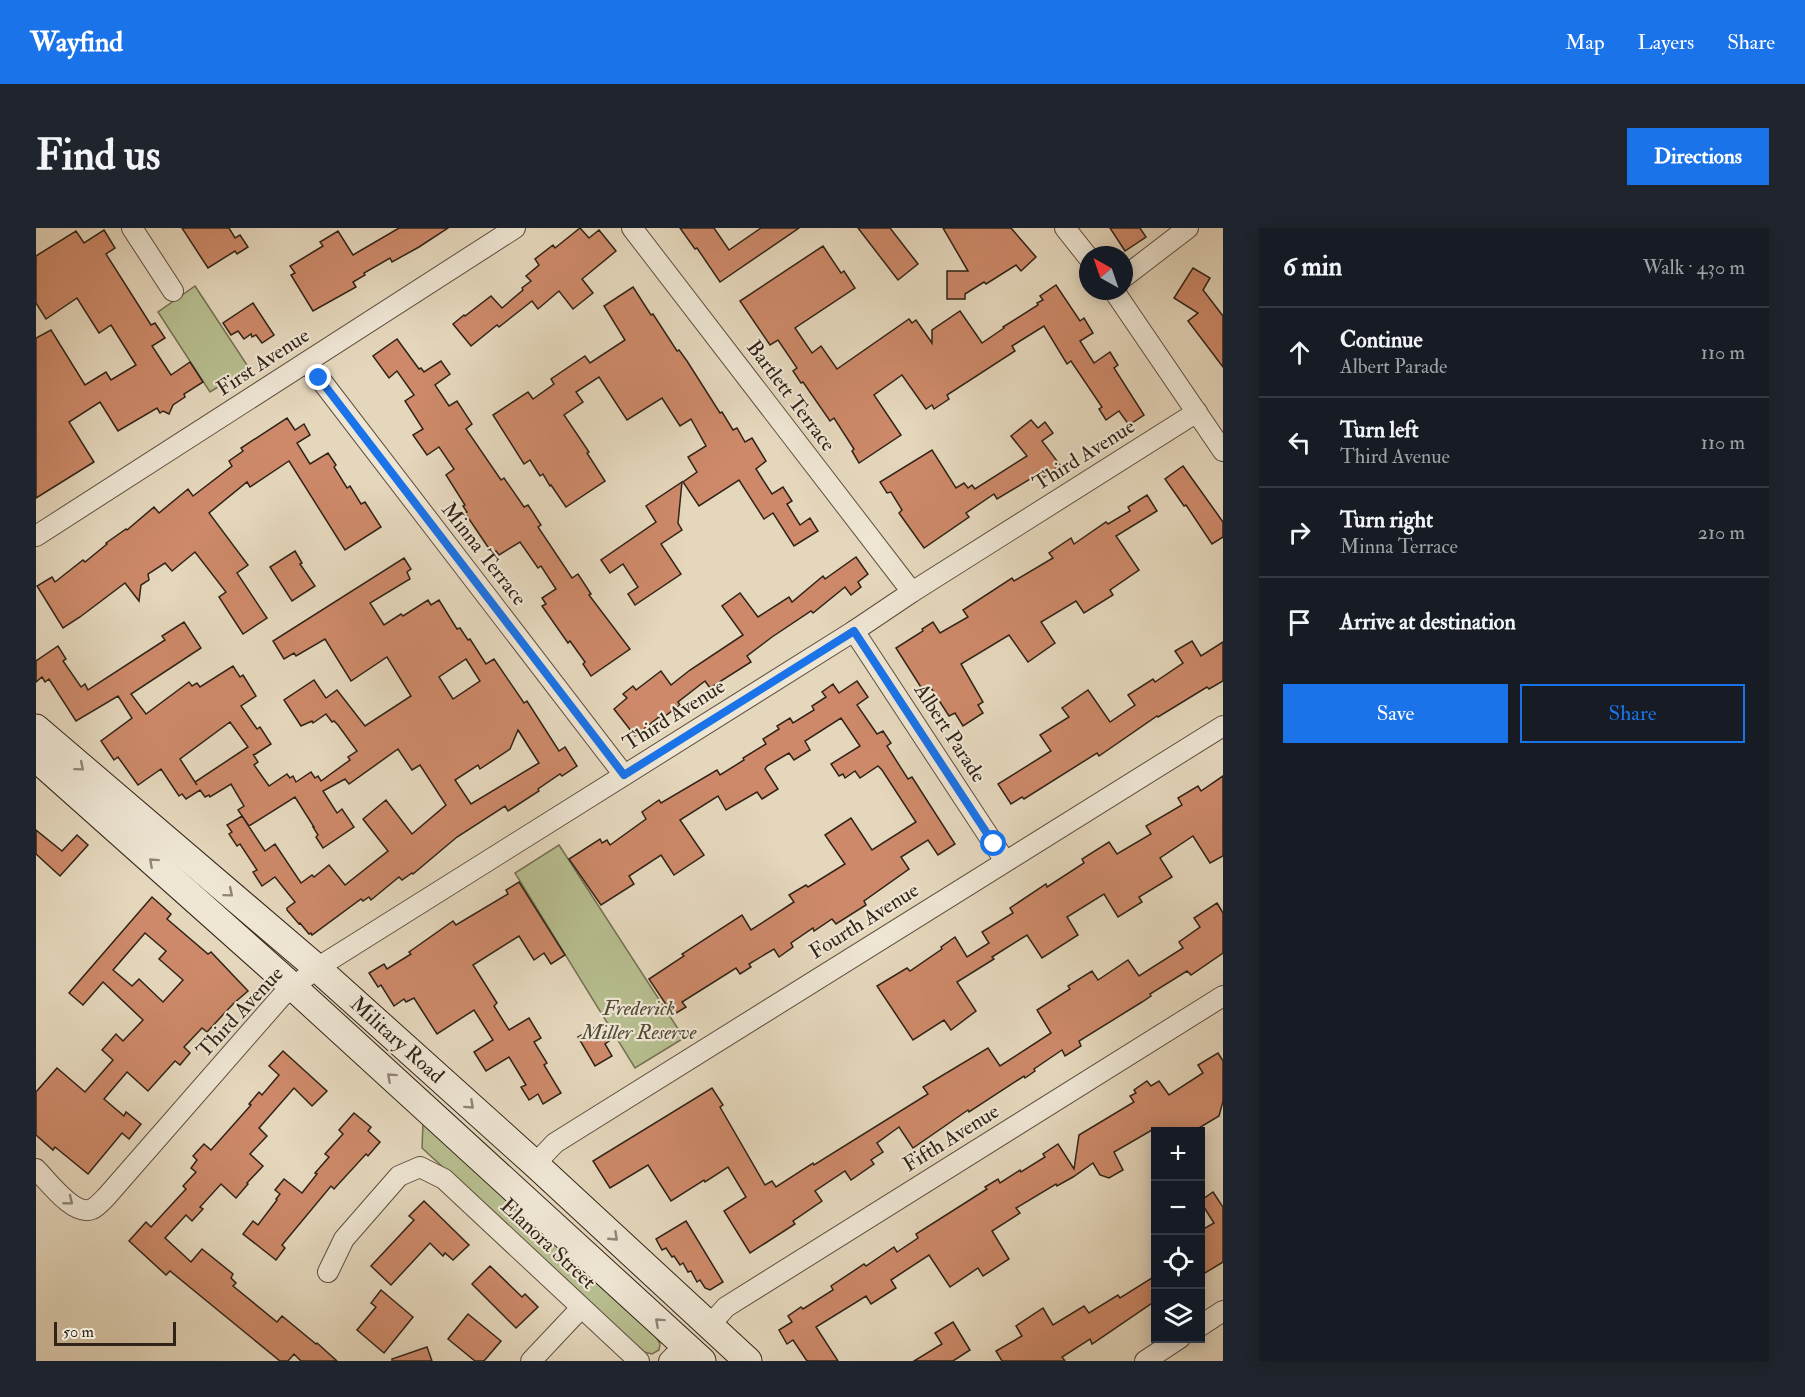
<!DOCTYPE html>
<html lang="en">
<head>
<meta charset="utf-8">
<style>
	body { margin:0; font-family:"IM FELL Double Pica",serif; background:#20242c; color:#f1f3f6 }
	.controls { position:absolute; right:18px; bottom:18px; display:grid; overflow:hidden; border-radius:0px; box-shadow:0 3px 15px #0003 }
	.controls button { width:54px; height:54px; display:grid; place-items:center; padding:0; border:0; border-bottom:2px solid #363941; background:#171b24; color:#f1f3f6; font:30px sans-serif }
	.compass { position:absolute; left:1043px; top:18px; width:54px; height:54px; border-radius:50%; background:#171b24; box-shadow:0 3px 15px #0003; rotate:320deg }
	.scale { position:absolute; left:18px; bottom:15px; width:122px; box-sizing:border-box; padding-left:6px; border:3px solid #312317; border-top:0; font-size:16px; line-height:21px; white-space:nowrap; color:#312317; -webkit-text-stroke:4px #eee5d3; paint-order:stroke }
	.stop { position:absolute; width:18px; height:18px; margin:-14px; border:4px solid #1a73e8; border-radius:50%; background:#fff }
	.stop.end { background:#1a73e8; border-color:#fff; box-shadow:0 2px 6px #0008 }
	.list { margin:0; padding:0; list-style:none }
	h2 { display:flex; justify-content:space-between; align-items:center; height:78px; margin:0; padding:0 24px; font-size:26px }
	h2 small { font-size:20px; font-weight:400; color:#9ea1a6 }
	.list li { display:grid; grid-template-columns:39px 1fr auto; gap:18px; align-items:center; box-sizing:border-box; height:90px; padding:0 24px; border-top:2px solid #363941 }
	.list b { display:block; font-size:22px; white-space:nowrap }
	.list p { margin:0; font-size:20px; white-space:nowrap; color:#9ea1a6 }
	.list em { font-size:20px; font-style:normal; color:#9ea1a6 }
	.actions { display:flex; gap:12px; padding:18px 24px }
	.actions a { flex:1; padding:14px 0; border:2px solid #1a73e8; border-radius:0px; text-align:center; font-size:21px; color:#1a73e8 }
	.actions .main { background:#1a73e8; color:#fff }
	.icon { flex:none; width:33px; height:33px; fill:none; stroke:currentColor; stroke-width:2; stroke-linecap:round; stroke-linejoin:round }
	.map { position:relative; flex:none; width:1187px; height:1133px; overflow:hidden; border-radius:0px }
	header { display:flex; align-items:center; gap:36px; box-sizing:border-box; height:84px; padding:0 30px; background:#1a73e8; color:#fff }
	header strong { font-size:28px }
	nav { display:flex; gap:33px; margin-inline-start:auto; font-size:21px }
	.intro { display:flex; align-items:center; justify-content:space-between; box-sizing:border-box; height:144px; padding:0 36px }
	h1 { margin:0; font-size:42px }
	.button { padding:15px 27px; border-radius:0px; background:#1a73e8; color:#fff; font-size:21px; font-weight:700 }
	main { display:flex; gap:36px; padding:0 36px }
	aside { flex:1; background:#171b24; border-radius:0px; box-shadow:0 3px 15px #0003 }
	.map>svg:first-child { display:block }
	.green { fill:#b7be8f; stroke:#747053; stroke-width:1.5 }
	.building { fill:#cd8969; stroke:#312317; stroke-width:1.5; fill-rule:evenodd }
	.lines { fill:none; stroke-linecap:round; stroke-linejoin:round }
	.street-casing { stroke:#5e5040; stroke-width:22 }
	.secondary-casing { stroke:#312317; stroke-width:29 }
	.street { stroke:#eee5d3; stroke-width:20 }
	.secondary { stroke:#eee5d3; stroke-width:27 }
	.oneway { stroke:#908475 }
	.route { stroke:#1a73e8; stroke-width:8 }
	.labels { text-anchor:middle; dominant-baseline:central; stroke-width:4.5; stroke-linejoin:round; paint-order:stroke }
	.street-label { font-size:21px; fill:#312317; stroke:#eee5d3 }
	.park-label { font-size:21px; font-style:italic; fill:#524a35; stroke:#eee5d3 }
</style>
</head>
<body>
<header>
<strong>Wayfind</strong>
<nav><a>Map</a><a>Layers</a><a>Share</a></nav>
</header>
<div class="intro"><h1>Find us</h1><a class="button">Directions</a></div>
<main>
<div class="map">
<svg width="1187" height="1133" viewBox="0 0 1187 1133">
	<rect width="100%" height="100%" fill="#e5d7bc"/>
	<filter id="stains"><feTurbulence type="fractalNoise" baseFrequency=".00333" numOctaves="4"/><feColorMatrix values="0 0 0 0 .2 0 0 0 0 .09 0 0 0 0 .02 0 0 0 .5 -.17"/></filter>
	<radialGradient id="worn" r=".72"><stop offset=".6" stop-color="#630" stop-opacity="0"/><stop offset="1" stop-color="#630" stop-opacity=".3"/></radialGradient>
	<g class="green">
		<path d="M159 58 213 140 174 164 122 84Z"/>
		<path d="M523 617 648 810 599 840 479 645Z"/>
		<path d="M387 895 620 1109 624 1116 623 1122 616 1126 608 1124 386 920Z"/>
	</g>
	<g class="building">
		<path d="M146 0H193L199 10 204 7 212 19 201 26 199 23 172 40Z"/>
		<path d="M363 0H412L383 19 356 34 354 30 328 45 329 47 317 54 320 59 277 83 255 47 259 45 254 38 287 18 284 14 302 3 317 27Z"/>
		<path d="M544 0 553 10 563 2 580 23 546 51 557 65 537 81 523 63 502 81 496 73 463 99 461 97 435 118 417 96 428 87 429 88 455 68 466 80 487 62 486 60 495 53 490 48 503 37 499 31 517 17 519 20Z"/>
		<path d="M644 0H678L693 22 725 0H763L684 54 661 20 659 21Z"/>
		<path d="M822 0H854L882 36 862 52Z"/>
		<path d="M907 0H975L1000 29 985 43 980 37 950 56 948 54 929 66V71H911V43H932Z"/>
		<path d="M1074 0H1104L1110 9 1089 23Z"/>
		<path d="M68 2 79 20 70 26 115 97 119 95 129 110 116 118 135 147 154 134 167 154 148 166 149 169 137 177 133 186 127 183 124 185 121 180 82 203 64 174 33 194 58 234 0 270V110L15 102 49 157 70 144 75 152 100 137 75 97 63 105 41 70 10 91 0 75V28L40 3 48 15Z"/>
		<path d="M787 18 805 45 808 43 819 60 759 100 776 125 785 118 801 141 873 91 876 95 880 92 896 115V102L924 83 946 115 968 100 967 99 1002 77 1001 75 1007 72 1004 68 1020 57 1044 93 1048 90 1057 105 1044 113 1058 135 1074 124 1082 137 1078 140 1108 187 1093 197 1083 183 1070 192 1063 181 1066 179 1035 133 1031 136 1008 98 976 118 979 123 911 167 913 171 898 181 896 177 890 181 866 147 838 167 865 207 823 235 816 223 818 221 798 190 794 193 767 154 765 155 757 143 761 140 742 112 734 117 704 73Z"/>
		<path d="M1157 40 1174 50 1167 62 1187 88V139L1152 93 1162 85 1138 70Z"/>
		<path d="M597 59 615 87 617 86 641 123 643 122 651 133 684 185 686 184 697 202 701 200 709 214 716 210 730 233 720 241 736 266 747 259 756 273 751 276 764 297 774 290 782 303 758 318 737 285 728 291 703 252 663 278 647 254 661 244 652 229 670 218 655 191 644 198 626 170 591 192 563 149 540 164 547 174 528 187 553 224 551 225 569 253 530 279 515 257 514 258 507 246 504 248 494 232 488 236 457 187 492 164 497 171 518 156 515 151 549 128 554 135 589 112 568 78Z"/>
		<path d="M217 75 238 107 226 115 220 107 216 109 215 106 208 111 202 103 195 107 187 95Z"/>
		<path d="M361 111 383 141 385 140 388 144 405 133 414 146 399 157 413 178 421 173 436 196 430 201 465 252 468 250 488 279 492 277 505 297 502 299 536 350 542 346 555 366 553 367 594 421 555 448 547 436 549 434 534 413 532 415 506 378 510 376 506 370 520 361 505 338 502 340 484 314 463 327 460 323 456 325 429 285 431 284 427 278 429 277 410 247 418 241 403 219 391 227 377 207 387 201 369 173 378 167 361 143 353 150 337 128Z"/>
		<path d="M251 190 259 202 268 196 274 207 261 215 274 236 292 225 300 237 298 239 311 260 314 258 325 276 329 274 345 299 309 322 253 233 214 259 211 254 173 285 212 337 201 345 231 390 207 406 183 369 190 364 159 324 136 343 129 335 112 346 113 352 105 357 103 373 89 355 44 389 27 400 1 358 16 349 19 354 47 332 49 334 71 316 70 315 90 301 91 302 118 279 123 285 152 261 157 268 196 238 193 233 207 223 205 220Z"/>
		<path d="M995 192 1002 200 1009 194 1017 205 1006 213 1024 237 1007 250 1004 245 961 271 958 266 930 285 933 289 888 320 863 285 866 282 855 264 851 265 844 254 896 222 920 260 928 255 932 260 936 257 939 261 991 228 975 208Z"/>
		<path d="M1147 238 1187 294V309L1176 316 1150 277 1148 278 1129 251Z"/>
		<path d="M646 254 642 295 646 302 625 316 645 346 599 377 592 366 602 359 587 336 574 345 565 332 620 294 610 278Z"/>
		<path d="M1111 267 1121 283 1080 308 1103 342 1074 362 1077 367 1048 385 1040 373 1005 394 1019 415 992 434 973 407 925 436 947 474 942 477 947 485 927 498 919 485 913 488 895 460 888 464 860 420 887 403 886 401 897 394 904 405 932 389 927 382 976 350 978 353 1017 330 1013 325 1035 310 1038 316 1070 294 1072 296 1094 283 1092 279Z"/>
		<path d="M259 323 266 335 264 336 279 358 256 373 234 339Z"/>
		<path d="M820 329 832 346 822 354 825 359 815 367 809 359 777 385 775 383 736 409 711 428 715 434 674 460 669 453 642 474 644 477 625 491 623 489 599 508 578 481 591 470 587 466 597 458 600 462 625 443 635 457 654 442 707 407 686 378 704 365 722 389 753 369 756 374 787 348 789 351Z"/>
		<path d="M368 330 375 341 371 344 374 351 334 375 348 397 365 386 367 388 392 372 395 377 403 372 421 401 424 400 432 412 434 411 450 436 458 431 488 475 491 473 523 523 529 519 541 538 526 548 524 546 502 561 503 563 472 583 469 578 421 609 377 646 376 645 366 652 363 649 335 672 333 669 327 673 325 671 276 707 275 705 273 706 264 695 263 696 251 682V680L259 674 239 649 226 658 217 644 221 642 204 616 201 618 193 606 196 604 191 597 206 588 229 623 239 616 265 655 276 647 278 649 293 637 309 657 352 623 327 591 350 572 376 606 410 577 384 537 376 542 362 521 313 556 309 551 287 563 301 585 306 581 318 599 287 620 280 609 282 607 277 599H278L259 569 213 598 202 582 208 578 195 556 174 569 173 567 169 569 164 562 150 571 146 566 143 568 125 541 102 557 82 529 78 532 65 513 96 490 82 468 40 493 13 451 9 454 6 449 0 454V433L22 418 30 431 27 433 45 459 49 456 52 462 129 412 126 408 148 394 165 420 95 466 110 486 153 454 156 458 161 455 164 459 197 438 204 449 207 447 220 468 205 478 221 501 224 499 235 516 218 527 217 526 222 534 218 537 233 558 251 546 254 550 257 548 260 554 275 544 279 550 282 548 285 553 314 532 312 529 321 523 302 497 298 493 296 494 290 486 277 495 276 493 265 498 248 472 278 452 290 470 301 462 329 498 375 468 351 429 315 453 289 411 260 428 258 425 248 431 237 413ZM430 431 444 453 417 471 403 449ZM194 494 212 519 159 554 161 557 144 531ZM482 502 503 535 435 576 419 552 442 537 444 541 474 521Z"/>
		<path d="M1156 413 1165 428 1187 414V453L1173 461 1171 459 1122 489 1121 488 1063 528 1061 525 988 571 986 569 975 576 962 556 1015 523 1004 507 1033 489 1026 480 1052 462 1074 494 1099 477 1092 467 1117 451 1119 454 1147 435 1139 423Z"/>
		<path d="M821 453 832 469 821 477 841 506 847 503 855 515 851 518 872 551 876 549 919 616 902 627 892 612 865 629 873 641 828 673 830 677 800 696 796 691 778 703 777 700 755 715 757 719 743 729 738 721 713 736 715 739 704 746 700 740 646 774 650 779 637 787 613 751 648 728 646 726 706 687 715 702 758 674 753 667 770 657 772 659 809 636 789 607 815 590 836 622 880 594 846 542 842 538 824 550 819 543 809 550 807 546 803 548 795 536 824 518 805 490 769 513 774 522 758 532 753 525 731 538 729 541 742 561 726 571 721 564 690 582 682 568 644 592 668 627 638 647 625 627 593 648 598 656 565 677 533 631 564 611 566 615 571 612 574 617 610 591 606 584 623 572 625 575 681 542 684 547 708 532 707 530 730 516 727 511 743 501 741 498 754 490 757 495 778 482 776 478 790 469 786 464 797 456 803 465Z"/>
		<path d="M1187 548V628L1174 635 1157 608 1124 630 1136 649 1103 669 1106 674 1082 689 1068 666 1031 689 1042 707 1006 730 991 707 956 729 958 731 921 754 940 783 915 802 908 792 877 812 841 758 871 740 874 743 906 721 905 719 919 709 931 729 953 715 946 704 977 685 974 680 1010 656 1011 659 1048 635 1046 631 1073 614 1081 626 1115 606 1110 598 1146 577 1142 570 1162 558 1165 563Z"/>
		<path d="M0 602 26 623 41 607 52 617 24 648 0 626Z"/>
		<path d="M483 654 529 727 515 736 508 725 498 732 483 708 437 737 461 775 458 778 473 802 493 790 505 810 498 814 511 835 508 837 525 865 507 876 502 866 493 872 485 859 490 857 473 829 450 843 438 824 457 812 438 782 401 806 378 770 370 774 368 771 358 778 345 757 342 759 333 745 348 736 351 741 375 726 373 724 417 693 420 697 472 666 470 662Z"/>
		<path d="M116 669 135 686 131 691 172 726 175 724 212 763 197 776 171 804 166 800 148 819 154 825 144 837 139 833 112 863 91 844 68 871 88 888 90 884 105 896 93 911 86 905 52 946 19 919 17 922 0 907V864L21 840 49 864 77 832 66 822 80 806 87 813 107 792 67 754 47 777 33 765ZM109 705 130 723 123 731 147 752 127 774 103 751 96 758 77 742Z"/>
		<path d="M1181 675 1187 685V725L1155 747 1151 743 1114 766 1115 768 1106 774 1043 813 1045 818 1029 828 1026 822 998 841 999 843 989 850 988 848 933 884 932 882 877 920 863 899 841 915 847 924 835 932 838 936 815 952 809 943 779 963 786 973 757 993 759 996 714 1025 688 983 710 969 692 939 669 954 668 952 635 973 612 937 574 960 557 933 676 860 687 877 684 879 729 957 736 953 740 959 777 935 778 937 892 866 887 859 952 820 964 838 1015 805 1001 782 1034 761 1032 758 1056 743 1062 752 1092 732 1103 748 1147 720 1143 714 1164 699 1158 690Z"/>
		<path d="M563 797 573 813 569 816 576 828 559 838 542 809Z"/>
		<path d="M247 823 291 863 276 878 258 860 223 900 231 908 214 926 227 938 211 955 212 956 200 970 185 956 164 979 167 981 156 993 150 987 129 1010 155 1034 166 1021 197 1046 195 1050 200 1055 197 1058 241 1094 246 1088 280 1116 281 1115 301 1133H265L258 1126 252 1133H244L134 1043 130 1047 93 1013 110 994 115 999 150 961 147 958 160 944 155 940 161 932 157 928 168 916 175 922 215 877 213 876 223 864 226 867 243 847 233 838Z"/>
		<path d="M1182 825 1187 833V873L1183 888 1158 903H1117L1116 902 1078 924 1087 942 1073 950 1064 947 1057 935 1037 949 1021 958 1020 956 980 980 984 985 956 1003 973 1031 947 1048 942 1040 914 1059 893 1027 855 1052 860 1060 835 1076 830 1068 780 1099 802 1133H771L757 1112 751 1116 743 1102 756 1094 752 1088 765 1079 767 1081 797 1062 795 1058 828 1036 830 1038 858 1019 861 1024 882 1010 880 1006 951 961 949 959 962 951 964 955 984 942 985 944 1009 929 1007 926 1022 916 1038 941 1043 907 1098 874 1094 868 1100 865 1098 862 1111 853 1115 858 1123 853 1133 867 1167 845 1162 837Z"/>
		<path d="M318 885 335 899 332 903 344 914 332 928 330 926 298 961 295 958 246 1017 249 1020 240 1032 207 1006 217 993 222 997 241 972 240 971 244 966 239 962 248 951 266 965 281 946 279 945 293 929 289 926 307 906 303 902Z"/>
		<path d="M1177 964 1187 979V1034L1164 1048V1003L1178 995 1164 973Z"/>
		<path d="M388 973 433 1017 417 1032 409 1025 407 1028 394 1015 355 1057 335 1038 378 992 373 988Z"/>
		<path d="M650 993 687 1054 674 1062 669 1060 664 1052 661 1054 655 1043 652 1044 647 1035 644 1037 638 1028 636 1029 630 1020 626 1022 620 1011Z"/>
		<path d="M454 1038 486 1069 489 1066 502 1079 480 1100 436 1056Z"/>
		<path d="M1119 1048V1073L1056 1116 1054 1111 1026 1129 1029 1133H966L960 1123 986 1108 980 1098 1007 1080 1017 1097 1048 1078 1053 1085 1082 1067 1084 1070Z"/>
		<path d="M345 1062 377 1089 348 1125 321 1102 340 1079 335 1075Z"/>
		<path d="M432 1086 465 1113 448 1133H439L412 1111Z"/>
		<path d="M917 1094 934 1122 917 1133H878L906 1116 899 1105Z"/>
		<path d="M391 1119 396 1133H356V1131Z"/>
	</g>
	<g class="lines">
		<defs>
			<g id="street">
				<path d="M96 0 137 63"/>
				<path d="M596 0 876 364"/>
				<path d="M1029 0 1052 29"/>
				<path d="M1088 49 1152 0"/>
				<path d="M1078 63 1187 223"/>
				<path d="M271 134 588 547"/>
				<path d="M0 308 479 0"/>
				<path d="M818 403 969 633"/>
				<path d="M499 936 519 915 1187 498"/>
				<path d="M0 941C11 952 38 989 56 981 61 979 67 972 71 968L245 769 281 740 818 403 876 364 1161 184"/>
				<path d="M292 1044 308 1011 363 948 384 939 408 951 603 1133"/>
				<path d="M673 1098 690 1079 1187 768"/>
				<path d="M1164 1098 1187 1083"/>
				<path d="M495 1133 545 1080"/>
				<path d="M633 1133 649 1117"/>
				<path d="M1109 1133 1144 1110"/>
			</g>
			<g id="secondary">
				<path d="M0 500 281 740 499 936 712 1133"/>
				<path d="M0 530 257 759 666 1133"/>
			</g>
		</defs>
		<use href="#street" class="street-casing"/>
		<use href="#secondary" class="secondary-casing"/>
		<use href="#street" class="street"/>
		<use href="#secondary" class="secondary"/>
	</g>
	<defs><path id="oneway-chevron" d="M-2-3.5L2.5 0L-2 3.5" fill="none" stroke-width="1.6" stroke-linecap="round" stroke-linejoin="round" transform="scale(1.5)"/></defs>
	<g class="oneway">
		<use href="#oneway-chevron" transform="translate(44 539) rotate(40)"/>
		<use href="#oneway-chevron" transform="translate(117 634) rotate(-138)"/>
		<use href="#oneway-chevron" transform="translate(193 665) rotate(40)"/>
		<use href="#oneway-chevron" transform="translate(355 849) rotate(-138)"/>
		<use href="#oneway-chevron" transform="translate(434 877) rotate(42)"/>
		<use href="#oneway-chevron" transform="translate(33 973) rotate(39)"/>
		<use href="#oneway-chevron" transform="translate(578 1009) rotate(43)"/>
		<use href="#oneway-chevron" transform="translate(623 1094) rotate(-138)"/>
	</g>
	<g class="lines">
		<path class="route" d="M283 150 588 547 818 403 958 616"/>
	</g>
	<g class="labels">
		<g class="street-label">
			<text transform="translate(227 134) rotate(-33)">First Avenue</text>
			<text transform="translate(755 168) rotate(53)">Bartlett Terrace</text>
			<text transform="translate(1048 227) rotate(-32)">Third Avenue</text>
			<text transform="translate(448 326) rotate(52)">Minna Terrace</text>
			<text transform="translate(638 487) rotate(-32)">Third Avenue</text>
			<text transform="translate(914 505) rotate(57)">Albert Parade</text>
			<text transform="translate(828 693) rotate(-32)">Fourth Avenue</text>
			<text transform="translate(204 784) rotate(-47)">Third Avenue</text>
			<text transform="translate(361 812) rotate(42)">Military Road</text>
			<text transform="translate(915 910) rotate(-32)">Fifth Avenue</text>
			<text transform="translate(512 1016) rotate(43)">Elanora Street</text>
		</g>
		<g class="park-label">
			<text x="603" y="780">Frederick<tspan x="603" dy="24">Miller Reserve</tspan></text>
		</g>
	</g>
	<rect width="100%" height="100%" filter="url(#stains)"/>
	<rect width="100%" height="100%" fill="url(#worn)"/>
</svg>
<div class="controls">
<button>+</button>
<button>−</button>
<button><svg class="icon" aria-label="locate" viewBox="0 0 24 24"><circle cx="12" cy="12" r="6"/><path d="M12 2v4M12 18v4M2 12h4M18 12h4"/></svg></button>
<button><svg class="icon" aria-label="layers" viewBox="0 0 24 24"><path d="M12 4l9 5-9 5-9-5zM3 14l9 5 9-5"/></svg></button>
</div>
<svg class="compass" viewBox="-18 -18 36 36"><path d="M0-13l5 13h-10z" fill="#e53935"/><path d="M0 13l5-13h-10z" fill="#9ea1a6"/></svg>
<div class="scale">50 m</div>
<div class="stop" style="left:958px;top:616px"></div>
<div class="stop end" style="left:283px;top:150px"></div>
</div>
<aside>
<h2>6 min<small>Walk · 430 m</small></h2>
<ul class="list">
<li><svg class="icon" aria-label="ahead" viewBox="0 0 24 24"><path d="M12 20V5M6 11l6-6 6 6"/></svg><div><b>Continue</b><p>Albert Parade</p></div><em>110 m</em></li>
<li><svg class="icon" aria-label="left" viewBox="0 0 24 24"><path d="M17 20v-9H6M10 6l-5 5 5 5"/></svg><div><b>Turn left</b><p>Third Avenue</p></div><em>110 m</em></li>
<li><svg class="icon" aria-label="right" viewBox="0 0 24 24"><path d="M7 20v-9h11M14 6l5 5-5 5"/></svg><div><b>Turn right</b><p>Minna Terrace</p></div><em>210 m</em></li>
<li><svg class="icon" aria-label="arrive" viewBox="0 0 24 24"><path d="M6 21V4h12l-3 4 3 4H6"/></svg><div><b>Arrive at destination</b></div></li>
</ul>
<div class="actions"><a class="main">Save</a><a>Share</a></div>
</aside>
</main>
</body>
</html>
